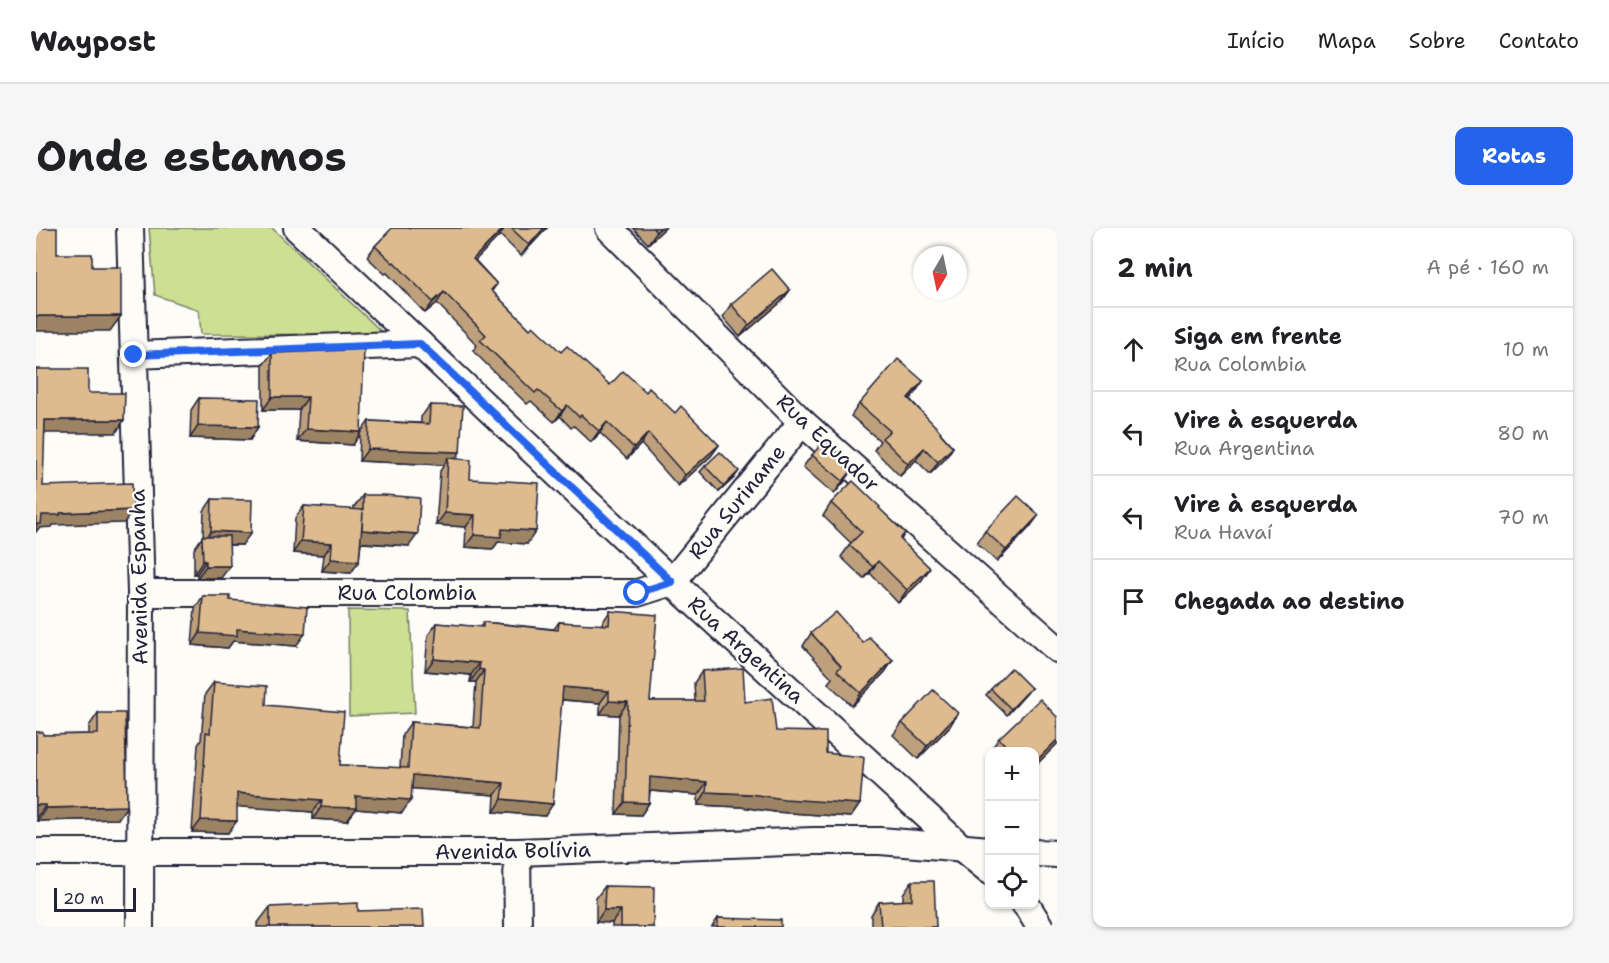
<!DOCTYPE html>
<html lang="pt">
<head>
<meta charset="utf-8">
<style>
	body { margin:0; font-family:"Shantell Sans",sans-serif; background:#f6f6f6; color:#202124 }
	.controls { position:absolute; right:18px; bottom:18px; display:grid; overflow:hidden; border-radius:12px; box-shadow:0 2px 4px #0004 }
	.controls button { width:54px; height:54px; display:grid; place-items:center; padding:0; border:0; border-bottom:2px solid #e0e0e0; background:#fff; color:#202124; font:30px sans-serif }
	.compass { position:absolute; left:877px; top:18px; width:54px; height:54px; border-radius:50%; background:#fff; box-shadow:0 2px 4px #0004; rotate:189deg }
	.scale { position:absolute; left:18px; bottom:15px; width:82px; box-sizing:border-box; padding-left:6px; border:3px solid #22223b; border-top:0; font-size:16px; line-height:21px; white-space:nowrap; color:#22223b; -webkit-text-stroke:4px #fdfcf7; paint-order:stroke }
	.stop { position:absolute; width:18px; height:18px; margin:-14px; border:4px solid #2563eb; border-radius:50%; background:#fff }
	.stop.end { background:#2563eb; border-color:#fff; box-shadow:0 2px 6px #0008 }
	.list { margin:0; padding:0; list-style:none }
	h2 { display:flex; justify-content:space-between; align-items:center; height:78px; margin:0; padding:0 24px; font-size:26px }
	h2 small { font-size:20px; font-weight:400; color:#757577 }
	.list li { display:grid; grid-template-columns:39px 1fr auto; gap:18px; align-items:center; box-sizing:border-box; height:84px; padding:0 24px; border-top:2px solid #e0e0e0 }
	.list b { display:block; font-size:22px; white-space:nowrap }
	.list p { margin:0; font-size:20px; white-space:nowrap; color:#757577 }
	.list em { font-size:20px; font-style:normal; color:#757577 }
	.icon { flex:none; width:33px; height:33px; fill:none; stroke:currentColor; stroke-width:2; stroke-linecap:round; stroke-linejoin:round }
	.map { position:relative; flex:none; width:1021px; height:699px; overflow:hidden; border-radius:12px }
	header { display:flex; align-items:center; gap:36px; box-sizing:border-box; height:84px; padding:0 30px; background:#fff; border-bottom:2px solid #e0e0e0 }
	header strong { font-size:28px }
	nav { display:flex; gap:33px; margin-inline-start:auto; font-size:21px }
	.intro { display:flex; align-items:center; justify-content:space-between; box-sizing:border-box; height:144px; padding:0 36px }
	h1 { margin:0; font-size:42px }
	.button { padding:15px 27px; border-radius:12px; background:#2563eb; color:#fff; font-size:21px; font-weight:700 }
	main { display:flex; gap:36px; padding:0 36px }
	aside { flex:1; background:#fff; border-radius:12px; box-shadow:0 2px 4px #0004 }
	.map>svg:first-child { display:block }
	.green { fill:#ccdf93; stroke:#778067; stroke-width:1.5 }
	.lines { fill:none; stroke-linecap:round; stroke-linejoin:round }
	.minor-casing { stroke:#22223b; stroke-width:30 }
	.minor { stroke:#fdfcf7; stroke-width:26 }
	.wall { fill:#bea17b; stroke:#22223b; stroke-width:1.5 }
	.shaded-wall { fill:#9b8364; stroke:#22223b; stroke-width:1.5 }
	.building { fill:#ddbb8f; stroke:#22223b; stroke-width:1.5 }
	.route { stroke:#2563eb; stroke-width:8 }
	.labels { text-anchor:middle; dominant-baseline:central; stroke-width:4.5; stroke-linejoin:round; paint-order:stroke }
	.street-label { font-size:21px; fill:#22223b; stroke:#fdfcf7 }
</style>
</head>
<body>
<header>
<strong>Waypost</strong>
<nav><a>Início</a><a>Mapa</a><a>Sobre</a><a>Contato</a></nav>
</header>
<div class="intro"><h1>Onde estamos</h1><a class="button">Rotas</a></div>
<main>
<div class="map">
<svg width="1021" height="699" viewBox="0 0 1021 699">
	<rect width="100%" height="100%" fill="#fdfcf7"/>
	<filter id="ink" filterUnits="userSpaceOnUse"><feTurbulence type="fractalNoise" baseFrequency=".0167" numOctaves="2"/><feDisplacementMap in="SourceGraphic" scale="12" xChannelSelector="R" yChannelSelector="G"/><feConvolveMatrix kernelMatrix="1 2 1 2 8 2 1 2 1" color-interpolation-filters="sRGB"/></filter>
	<g filter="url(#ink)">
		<g class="green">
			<path d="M113 0H236L349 107 165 106 163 82 119 67Z"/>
			<path d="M312 382 374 383 379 485 313 488Z"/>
		</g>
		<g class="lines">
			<defs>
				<g id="minor">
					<path d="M94 0 105 365 104 699"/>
					<path d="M261 0 636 354 927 621 954 643"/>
					<path d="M573 0 766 194 1021 421"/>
					<path d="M98 127 384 116"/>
					<path d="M105 365H601L636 354 766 194"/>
					<path d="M0 624H481L777 613H844L954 622"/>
					<path d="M481 624 482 699"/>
					<path d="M999 625 1021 626"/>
					<path d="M989 676 993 681 1004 699"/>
				</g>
			</defs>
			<use href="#minor" class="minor-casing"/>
			<use href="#minor" class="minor"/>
		</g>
		<g class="wall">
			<path d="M355 0H511L485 28 464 7 439 32 461 56 456 63 494 101 525 124 574 157 610 164 683 217 675 228 642 258 605 216 591 231 564 205 555 214 538 198 535 200 524 188 518 194 495 173 491 176 437 123 441 117 401 75 389 85 351 45 349 46 331 29 339 18 356 1Z"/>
			<path d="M597 0H629L612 16Z"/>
			<path d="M754 62 745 74 704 109 687 89 695 76Z"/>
			<path d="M236 125 325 204 333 193 385 195V189L394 177 420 231 434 251 491 316 462 314 457 321 429 319 430 299 400 297 404 243 408 237 323 233 324 206 317 217 261 213 263 182H227V137Z"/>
			<path d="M887 153 874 171 917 219 909 231 894 246 880 232 864 248 838 222 844 213 815 188 823 176Z"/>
			<path d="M163 170 222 199 214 212 154 210 155 182Z"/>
			<path d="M776 227 809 253 798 266 767 239Z"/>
			<path d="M669 238 698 250 683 264 664 244Z"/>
			<path d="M327 267 373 318 325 315 323 333 315 345 286 343 288 327 257 325 259 290 268 278 318 282V279Z"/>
			<path d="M176 271 206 317H193L185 350H161V346H158V321L167 308 168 283Z"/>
			<path d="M795 275 843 281 869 305 865 312 894 340 885 353 862 375 834 345 828 351 805 329 815 315 787 288Z"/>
			<path d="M994 299 961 334 941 315 949 303Z"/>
			<path d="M167 368 194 372 260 418 197 413 192 420 156 417 159 380Z"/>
			<path d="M574 383 614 473H659L658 455 666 443 709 474 740 503 790 525 824 576 815 589 739 584 705 579 662 577V567L614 563 613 575 605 587 580 586 583 487 564 486V475L526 472 509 588 458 584 459 567 376 560 366 585 320 581 311 593 277 591V584L201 578 192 605 156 604 162 517 165 512 169 466 178 454 230 477 304 537 364 540 366 507 375 494 437 499 440 454H434L435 447 389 443 392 407 401 395 444 399 447 394 518 401 523 394 565 397Z"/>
			<path d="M775 405 827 415 857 432 849 444 816 478 792 455 796 450 767 418Z"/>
			<path d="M995 460 990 466 971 487 950 467 955 461Z"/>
			<path d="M62 485 82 591 1 593V589H0V504L7 507 53 506V498Z"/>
			<path d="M1021 489V516L999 538V524L954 523 963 510Z"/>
			<path d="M866 495 914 498 882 531 857 507Z"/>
			<path d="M876 653 900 699H835V687L843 674 867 673V666Z"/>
			<path d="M569 658 617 699H576V695L560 694V670Z"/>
			<path d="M234 679 322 683 388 699H221V696Z"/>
			<path d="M682 690 745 699H676Z"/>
		</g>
		<g class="shaded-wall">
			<path d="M468 0H469L464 7 430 42 437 31Z"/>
			<path d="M508 0H511L485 28 493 17Z"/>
			<path d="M624 0H629L612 16 620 4Z"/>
			<path d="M754 62 745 74 704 109 713 97Z"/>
			<path d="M408 64 401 75 389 85 397 74Z"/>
			<path d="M0 88H85L74 103H0Z"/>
			<path d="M887 153 879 165 864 182 872 170Z"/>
			<path d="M236 169H272L263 182H227Z"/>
			<path d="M531 177 524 188 518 194 526 183Z"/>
			<path d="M9 192H88L80 205H0Z"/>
			<path d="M571 194 564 205 555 214 563 203Z"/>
			<path d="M162 198 222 199 214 212 154 210Z"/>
			<path d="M270 201 325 204 317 217 261 213Z"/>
			<path d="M612 205 605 216 591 231 598 220Z"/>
			<path d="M683 217 675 228 642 258 649 247Z"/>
			<path d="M917 219 909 231 894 246 902 234Z"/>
			<path d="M888 220 880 232 864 248 872 236Z"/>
			<path d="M332 221 424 224 416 237 412 230 408 237 323 233Z"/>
			<path d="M818 240 809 253 798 266 807 253Z"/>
			<path d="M703 243 698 250 683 264 688 258Z"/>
			<path d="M97 282 88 295 17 297 16 299 3 300 0 304V295L6 287 24 285Z"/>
			<path d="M409 285 439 287 430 299 400 297Z"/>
			<path d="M1003 287 994 299 961 334 970 322Z"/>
			<path d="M466 301 500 303 491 316 462 314 457 321 429 319 438 307Z"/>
			<path d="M326 302 382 306 373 318 318 314Z"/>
			<path d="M175 303 215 305 206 317 166 316Z"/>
			<path d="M265 313 296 315 288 327 257 325Z"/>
			<path d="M295 331 323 333 315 345 286 343Z"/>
			<path d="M167 333H170L161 346H158Z"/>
			<path d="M842 333 834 345 828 351 837 339Z"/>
			<path d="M170 338H194L185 350H161Z"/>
			<path d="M894 340 885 353 862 375 871 362Z"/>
			<path d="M201 401 269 406 260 418 197 413 192 420 156 417 164 405Z"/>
			<path d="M398 431 444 435 435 447 389 443Z"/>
			<path d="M857 432 849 444 816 478 825 465Z"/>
			<path d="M443 441 448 442 440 454H434Z"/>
			<path d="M527 459 573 463 564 475 518 471Z"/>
			<path d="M995 460 990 466 971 487 975 481Z"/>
			<path d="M573 473 592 474 583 487 564 486Z"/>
			<path d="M922 485 914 498 882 531 891 518Z"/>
			<path d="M1021 512V516L999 538V534Z"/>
			<path d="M377 547 468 555 459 567 368 560Z"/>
			<path d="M614 549 671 554 662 567 605 562Z"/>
			<path d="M670 564 714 566 824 576 815 589 739 584 705 579 662 577Z"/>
			<path d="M201 565 286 572 277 584 193 578Z"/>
			<path d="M320 568 375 572 366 585 320 581 311 593 277 591 285 579Z"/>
			<path d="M466 571 517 576 509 588 458 584Z"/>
			<path d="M589 574 613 575 605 587 580 586Z"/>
			<path d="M0 577H10L1 589H0Z"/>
			<path d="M91 578 82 591 1 593 10 580Z"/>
			<path d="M165 592 201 593 192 605 156 604Z"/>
			<path d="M568 682H585L576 695 560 694Z"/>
		</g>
		<g class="building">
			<path d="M0 0H21V26H56V39H85V88H0Z"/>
			<path d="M356 0H468L437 31 461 56 455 62 494 101 497 98 525 124 531 118 574 157 587 143 610 164 613 160 639 185 645 178 683 217 649 247 612 205 598 220 571 194 563 203 545 187 543 189 531 177 526 183 502 162 499 165 444 112 450 107 408 64 397 74 358 34 357 35 339 18Z"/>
			<path d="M475 0H508L493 17Z"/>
			<path d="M617 0H624L620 4Z"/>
			<path d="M736 41 754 62 713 97 695 76Z"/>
			<path d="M328 121 325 204 270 201 272 169H236V125Z"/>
			<path d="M862 131 887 153 872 170 905 204 904 205 917 219 902 234 888 220 872 236 846 210 854 203 823 176Z"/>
			<path d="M0 141H52V165H89L88 192H9L7 258 96 255 97 282 24 285V287H6L5 296H0Z"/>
			<path d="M163 170 223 171 222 199 162 198Z"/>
			<path d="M394 177 427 178 424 224 332 221 333 193 393 196Z"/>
			<path d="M788 213 818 240 807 253 776 227Z"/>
			<path d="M684 224 703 243 688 258 669 238Z"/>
			<path d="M412 230 435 232 434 251 503 255 500 303 466 301 465 309 438 307 439 287 409 285Z"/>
			<path d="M817 253 844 279 843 280 869 305 864 311 894 340 871 362 842 333 837 339 813 317 826 304 795 275Z"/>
			<path d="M327 267H348L384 270 382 306 326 302 327 284 323 333 295 331 296 315 265 313 268 278 327 282Z"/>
			<path d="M982 268 1003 287 970 322 949 303Z"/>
			<path d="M176 271 216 272 215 305 175 303Z"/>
			<path d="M166 308H193L194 338H170V333H167Z"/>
			<path d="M167 368H194V372L271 379 269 406 201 401V408L164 405Z"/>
			<path d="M574 383 621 387 614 473H668L666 443 707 440 709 474 736 470 740 503 790 504V525L826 529 828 530 824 576 748 571 714 566 670 564 671 554 614 549 613 575 589 574 592 474 573 473V463L527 459 517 576 466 571 468 555 377 547 375 572 320 568V580L285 579 286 572 201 565V593L165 592 170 504 174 505 178 454 231 458 230 477 308 484 304 537 372 540 375 494 444 500 448 442 443 441 444 435 398 431 401 395 447 399V394L522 402 523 394 573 397Z"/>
			<path d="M800 384 827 415 833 409 857 432 825 465 801 443 805 438 775 405Z"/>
			<path d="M975 440 995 460 975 481 955 461Z"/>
			<path d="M897 462 922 485 891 518 866 495Z"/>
			<path d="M1004 471 1021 489V512L999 534V524H975L963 510Z"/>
			<path d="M62 485H89L91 578 10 580V577H0V504H7V507L62 506Z"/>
			<path d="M876 653H898L900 699H845L843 674 876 672Z"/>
			<path d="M569 658 618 659 617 699H585V682H568Z"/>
			<path d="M322 675V683L387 681 388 699H234V679Z"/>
			<path d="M682 690 745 692V699H682Z"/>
		</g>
	</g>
	<g class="lines" filter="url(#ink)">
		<path class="route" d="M98 127 384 116 636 354 601 365"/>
	</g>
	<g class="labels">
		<g class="street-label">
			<text transform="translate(792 215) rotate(43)">Rua Equador</text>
			<text transform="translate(701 274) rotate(-51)">Rua Suriname</text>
			<text transform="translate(103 349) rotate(-91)">Avenida Espanha</text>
			<text x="371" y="365">Rua Colombia</text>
			<text transform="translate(710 422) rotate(42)">Rua Argentina</text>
			<text transform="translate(477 623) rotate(-1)">Avenida Bolívia</text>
		</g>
	</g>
</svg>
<div class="controls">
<button>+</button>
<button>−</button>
<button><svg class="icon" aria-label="locate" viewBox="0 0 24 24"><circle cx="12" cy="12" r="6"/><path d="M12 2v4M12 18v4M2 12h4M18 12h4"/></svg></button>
</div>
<svg class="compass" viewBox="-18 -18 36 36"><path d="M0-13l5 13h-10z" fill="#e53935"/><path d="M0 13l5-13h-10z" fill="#757577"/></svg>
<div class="scale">20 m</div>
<div class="stop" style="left:601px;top:365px"></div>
<div class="stop end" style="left:98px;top:127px"></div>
</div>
<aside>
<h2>2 min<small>A pé · 160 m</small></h2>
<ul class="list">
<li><svg class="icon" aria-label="ahead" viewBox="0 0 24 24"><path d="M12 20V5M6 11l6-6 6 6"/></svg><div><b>Siga em frente</b><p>Rua Colombia</p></div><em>10 m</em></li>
<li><svg class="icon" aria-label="left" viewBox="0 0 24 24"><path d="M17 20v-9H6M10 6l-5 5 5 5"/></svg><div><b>Vire à esquerda</b><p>Rua Argentina</p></div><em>80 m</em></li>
<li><svg class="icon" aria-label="left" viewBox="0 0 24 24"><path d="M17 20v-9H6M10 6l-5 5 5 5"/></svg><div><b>Vire à esquerda</b><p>Rua Havaí</p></div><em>70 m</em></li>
<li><svg class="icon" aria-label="arrive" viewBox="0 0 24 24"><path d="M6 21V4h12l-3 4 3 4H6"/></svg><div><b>Chegada ao destino</b></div></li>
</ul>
</aside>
</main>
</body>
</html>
